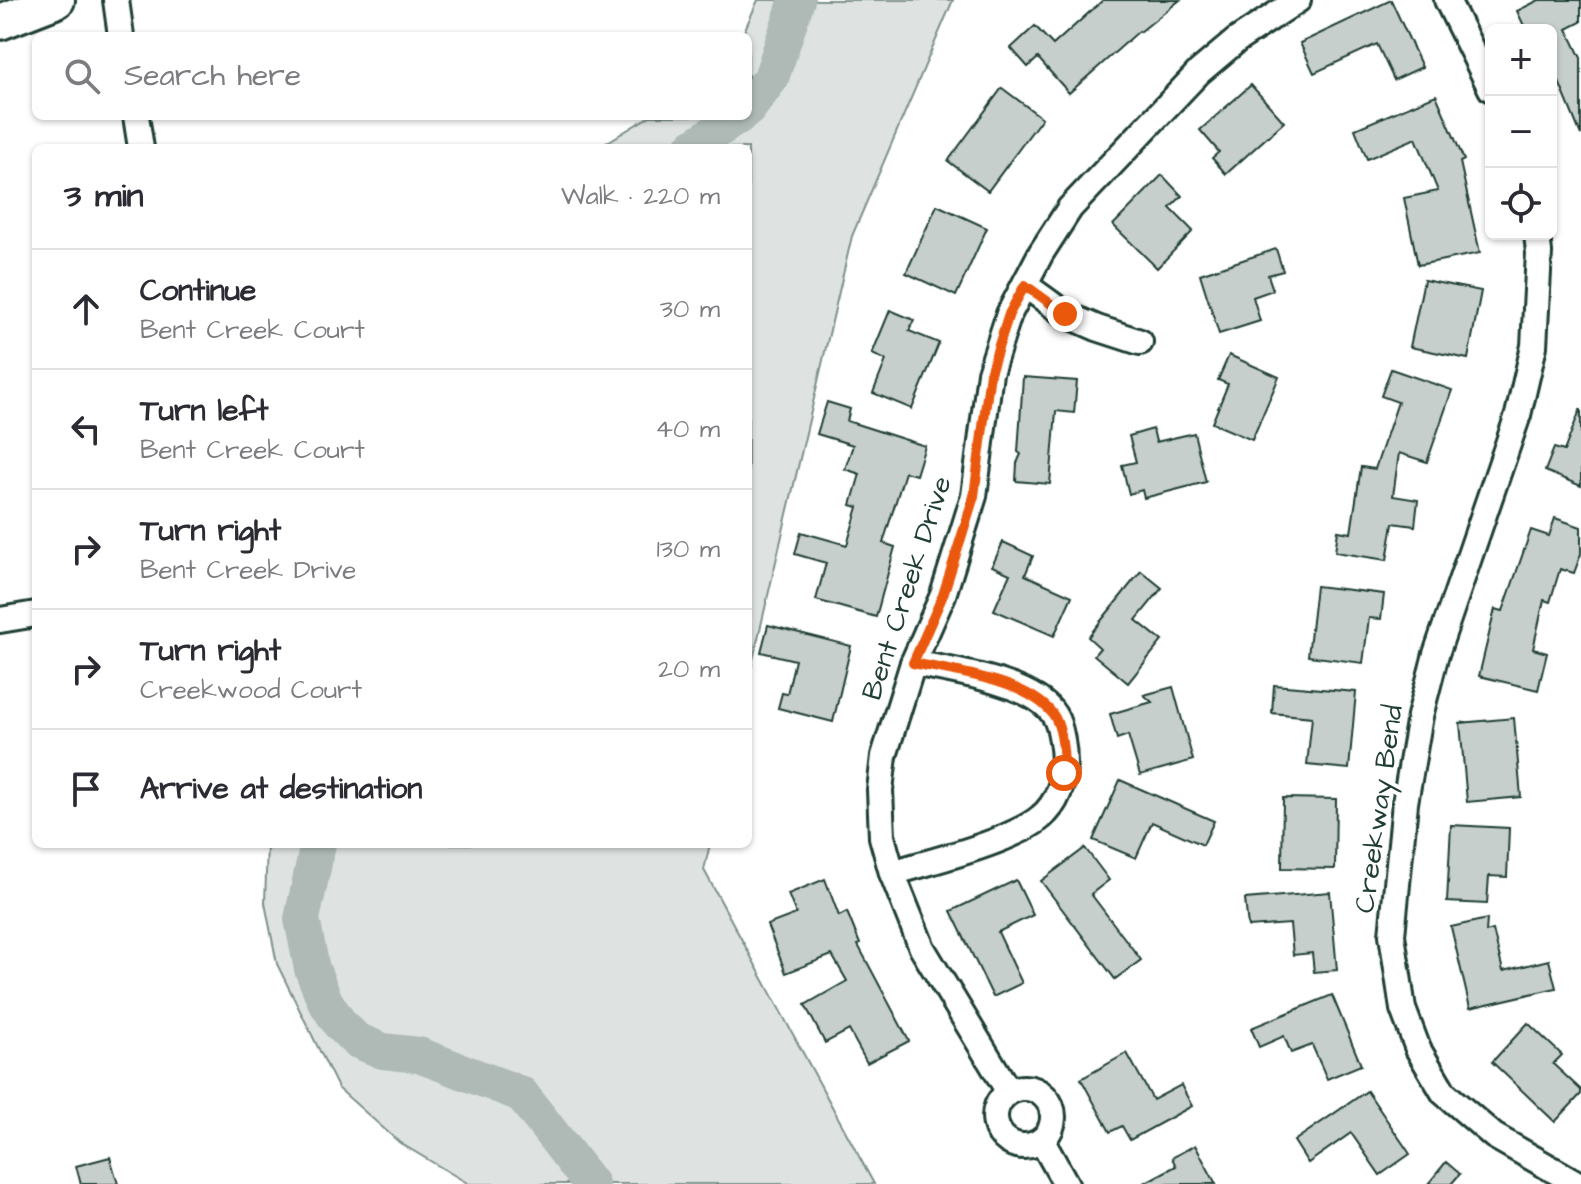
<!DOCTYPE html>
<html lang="en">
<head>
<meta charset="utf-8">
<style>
	body { margin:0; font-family:"Architects Daughter",sans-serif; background:#f7f7f7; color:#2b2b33 }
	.controls { position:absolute; right:24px; top:24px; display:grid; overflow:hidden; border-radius:12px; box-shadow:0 2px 6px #0004 }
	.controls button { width:72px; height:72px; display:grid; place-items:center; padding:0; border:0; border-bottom:2px solid #e1e1e2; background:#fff; color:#2b2b33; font:40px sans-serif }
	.stop { position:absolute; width:24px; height:24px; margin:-18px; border:6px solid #ea580c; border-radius:50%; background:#fff }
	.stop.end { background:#ea580c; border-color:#fff; box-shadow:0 2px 8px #0008 }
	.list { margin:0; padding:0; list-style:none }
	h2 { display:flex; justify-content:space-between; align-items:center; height:104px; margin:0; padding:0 32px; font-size:34px }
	h2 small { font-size:26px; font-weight:400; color:#7c7c81 }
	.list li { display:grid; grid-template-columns:52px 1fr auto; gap:24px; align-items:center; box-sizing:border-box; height:120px; padding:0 32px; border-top:2px solid #e1e1e2 }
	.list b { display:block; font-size:30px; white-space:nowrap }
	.list p { margin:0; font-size:26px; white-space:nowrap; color:#7c7c81 }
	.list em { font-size:26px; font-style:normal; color:#7c7c81 }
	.icon { flex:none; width:44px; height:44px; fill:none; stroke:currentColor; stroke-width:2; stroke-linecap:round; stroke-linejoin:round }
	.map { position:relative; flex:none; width:1581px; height:1184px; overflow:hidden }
	.search { position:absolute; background:#fff; box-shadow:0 2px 6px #0004; left:32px; top:32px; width:720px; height:88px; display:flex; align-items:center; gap:20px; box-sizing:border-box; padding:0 28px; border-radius:12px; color:#7c7c81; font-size:30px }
	.panel { position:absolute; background:#fff; box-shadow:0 2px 6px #0004; left:32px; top:144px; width:720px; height:704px; border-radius:12px }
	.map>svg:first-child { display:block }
	.green { fill:#dee3e2; stroke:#7e908b; stroke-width:2 }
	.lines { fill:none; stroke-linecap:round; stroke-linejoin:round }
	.river { stroke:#afbab7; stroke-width:36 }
	.building { fill:#c7cfcc; stroke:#1f3d34; stroke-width:2 }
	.minor-casing { stroke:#1f3d34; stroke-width:30 }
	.secondary-casing { stroke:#1f3d34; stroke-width:40 }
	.minor { stroke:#fff; stroke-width:24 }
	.secondary { stroke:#fff; stroke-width:34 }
	.route { stroke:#ea580c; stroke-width:10 }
	.labels { text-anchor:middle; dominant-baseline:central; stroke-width:8; stroke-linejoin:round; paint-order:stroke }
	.street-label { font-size:28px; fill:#1f3d34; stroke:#fff }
</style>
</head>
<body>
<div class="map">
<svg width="1581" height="1184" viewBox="0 0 1581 1184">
	<rect width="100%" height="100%" fill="#fff"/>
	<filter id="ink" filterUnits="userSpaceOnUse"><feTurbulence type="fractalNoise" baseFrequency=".0125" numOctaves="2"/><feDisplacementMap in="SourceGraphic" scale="16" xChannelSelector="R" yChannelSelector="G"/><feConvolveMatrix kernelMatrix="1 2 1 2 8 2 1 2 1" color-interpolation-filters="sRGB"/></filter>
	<g filter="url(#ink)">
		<g class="green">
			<path d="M758 0H953L852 236 748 681V148H598L650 116H748V36H742Z"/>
			<path d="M267 844H710L704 870 874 1184H469L400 1143 338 1088 277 964 265 903Z"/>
		</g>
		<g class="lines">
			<g class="river">
				<path d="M748 109 771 78 797 0"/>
				<path d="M691 148 739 116"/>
				<path d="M318 844 302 919 312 969 325 1001 340 1024 356 1040 383 1051 419 1055 521 1094 591 1184"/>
			</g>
		</g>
		<g class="building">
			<path d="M1103 0H1180L1140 32 1139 31 1069 93 1038 58 1028 67 1011 48 1035 26 1053 45Z"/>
			<path d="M1391 0 1422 67 1394 80 1377 44 1314 73 1300 43Z"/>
			<path d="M1539 0H1581V22L1567 29 1581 58V135L1557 77 1551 80V30H1526L1517 11Z"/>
			<path d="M1251 85 1284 122 1226 174 1212 158 1219 152 1200 130Z"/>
			<path d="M1002 88 1042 118 988 191 948 161Z"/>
			<path d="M1436 95 1464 160 1460 162 1480 253 1418 265 1404 198 1438 191 1416 138 1367 159 1355 129Z"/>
			<path d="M1162 175 1182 196 1170 208 1193 231 1157 268 1113 225Z"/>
			<path d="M937 205 987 228 956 296 906 273Z"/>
			<path d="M1276 249 1283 271 1268 275 1273 290 1253 297 1260 321 1219 334 1200 274Z"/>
			<path d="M1424 280 1481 291 1468 359 1410 347Z"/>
			<path d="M890 310 914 320 909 331 939 343 912 409 873 393 886 360 872 354Z"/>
			<path d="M1229 355 1279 377 1252 440 1212 423 1228 384 1218 380Z"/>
			<path d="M1391 369 1452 390 1427 462 1399 453 1393 496 1418 500 1415 526 1393 523 1387 560 1335 552 1338 531 1351 533 1361 467 1375 469 1398 402 1381 396Z"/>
			<path d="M1023 377 1077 381 1074 413 1056 411 1050 484 1016 481 1017 463 1021 454 1018 452Z"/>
			<path d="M827 402 850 409 847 421 925 446 916 475 905 472 883 543 895 547 876 617 816 600 826 563 795 554 801 532 847 545 858 507 851 505 860 474 845 469 853 445 817 434Z"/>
			<path d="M1580 410H1581V486L1545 471 1554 448 1564 451Z"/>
			<path d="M1153 429 1156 442 1194 433 1206 482 1144 498 1142 490 1129 494 1122 465 1136 462 1129 436Z"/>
			<path d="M1555 518 1581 527V554L1574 573 1560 569 1550 602 1544 600 1533 649 1547 653 1538 690 1479 676 1495 609 1503 611 1531 530 1549 536Z"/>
			<path d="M1003 542 1033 556 1025 575 1072 596 1054 636 994 610 1010 574 992 566Z"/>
			<path d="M1141 571 1162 588 1136 620 1162 641 1128 683 1094 655 1100 648 1088 637Z"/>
			<path d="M1316 586 1384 594 1381 619 1369 618 1363 663 1308 656Z"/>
			<path d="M768 625 851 646 833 722 778 708 782 693 787 694 795 660 761 652Z"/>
			<path d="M1274 685 1356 692 1349 769 1307 765 1312 717 1272 713Z"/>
			<path d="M1173 687 1193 760 1140 775 1128 735 1117 739 1110 714 1152 702 1144 695Z"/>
			<path d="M1514 718 1521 797 1467 802 1460 723Z"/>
			<path d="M1120 780 1214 821 1203 845 1152 822 1136 858 1093 840Z"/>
			<path d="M1283 798 1336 799 1335 869 1282 868Z"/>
			<path d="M1451 825 1509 828 1507 877 1489 876 1487 904 1447 902Z"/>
			<path d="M1085 848 1109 880 1091 894 1141 960 1115 979 1041 881Z"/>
			<path d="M825 879 839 916 847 912 860 944 858 945 909 1041 867 1063 849 1030 825 1043 805 1005 847 981 832 955 786 973 767 925 796 914 788 894Z"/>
			<path d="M1016 880 1033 915 998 932 1022 983 993 997 951 911Z"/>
			<path d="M1330 892 1337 970 1314 972 1312 953 1293 955 1290 924 1248 927 1245 899Z"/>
			<path d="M1487 919 1486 932 1493 930 1503 971 1549 960 1556 988 1470 1008 1451 927Z"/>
			<path d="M1332 995 1361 1065 1327 1079 1312 1045 1291 1053 1284 1036 1259 1047 1251 1028Z"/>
			<path d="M1528 1023 1562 1055 1553 1064 1581 1090V1094L1555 1122 1492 1062Z"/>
			<path d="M1127 1053 1153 1100 1181 1085 1192 1106 1130 1140 1122 1126 1110 1132 1081 1079Z"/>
			<path d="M1367 1091 1410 1154 1380 1175 1351 1133 1308 1163 1294 1141Z"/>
			<path d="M1195 1145 1216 1184H1142L1176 1166 1172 1158Z"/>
			<path d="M110 1157 118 1184H81L76 1166Z"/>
			<path d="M1446 1162 1460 1174 1451 1184H1428Z"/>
		</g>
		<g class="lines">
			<defs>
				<g id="minor">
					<path d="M116 0 121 36"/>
					<path d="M1447 0 1491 89"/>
					<path d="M136 116 141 148"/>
					<path d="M1537 234 1539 253 1534 346 1518 415 1436 654 1420 716 1405 803 1392 935 1403 1009 1418 1049 1444 1093 1494 1136 1578 1184"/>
					<path d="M1025 285 1065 314 1097 328 1140 342"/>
					<path d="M0 620 36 614"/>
					<path d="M892 873C929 862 967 853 1003 838 1016 832 1030 827 1041 817 1057 804 1064 783 1064 763 1064 750 1061 726 1054 715 1034 682 949 670 913 663"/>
					<circle cx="1024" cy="1117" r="29"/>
					<path d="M1009 1092 922 948 892 873 882 837 880 790 884 756 913 663 943 595 974 496 990 373 1009 314 1041 253 1070 208 1199 72 1237 40 1298 0"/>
					<path d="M1042 1141 1066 1184"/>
				</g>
				<path id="secondary" d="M0 22 57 0"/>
			</defs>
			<use href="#minor" class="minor-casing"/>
			<use href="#secondary" class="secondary-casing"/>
			<use href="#minor" class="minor"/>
			<use href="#secondary" class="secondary"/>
		</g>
	</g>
	<g class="lines" filter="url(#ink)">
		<path class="route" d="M1064 773C1064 756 1063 727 1052 713 1026 680 952 671 913 663L943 595 962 535 974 496 990 373 1009 314 1025 285 1065 314"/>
	</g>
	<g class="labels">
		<g class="street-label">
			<text transform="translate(907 588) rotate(-72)">Bent Creek Drive</text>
			<text transform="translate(1379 809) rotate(-82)">Creekway Bend</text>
		</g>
	</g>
</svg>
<div class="controls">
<button>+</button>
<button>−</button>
<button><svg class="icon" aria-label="locate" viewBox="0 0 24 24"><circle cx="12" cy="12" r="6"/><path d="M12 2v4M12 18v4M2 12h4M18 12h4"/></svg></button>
</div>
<div class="stop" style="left:1064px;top:773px"></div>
<div class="stop end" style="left:1065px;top:314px"></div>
<div class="search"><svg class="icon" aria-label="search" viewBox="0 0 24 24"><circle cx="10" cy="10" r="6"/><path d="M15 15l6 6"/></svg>Search here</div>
<section class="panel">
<h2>3 min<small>Walk · 220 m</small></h2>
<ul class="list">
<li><svg class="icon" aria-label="ahead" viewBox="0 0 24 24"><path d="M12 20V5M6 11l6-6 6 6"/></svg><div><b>Continue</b><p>Bent Creek Court</p></div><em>30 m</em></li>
<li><svg class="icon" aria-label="left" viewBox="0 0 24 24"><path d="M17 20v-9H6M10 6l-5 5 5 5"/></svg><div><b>Turn left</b><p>Bent Creek Court</p></div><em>40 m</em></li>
<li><svg class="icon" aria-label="right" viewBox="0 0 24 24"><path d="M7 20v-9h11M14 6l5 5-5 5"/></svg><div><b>Turn right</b><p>Bent Creek Drive</p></div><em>130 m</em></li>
<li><svg class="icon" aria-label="right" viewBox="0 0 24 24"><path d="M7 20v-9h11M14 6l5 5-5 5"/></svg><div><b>Turn right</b><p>Creekwood Court</p></div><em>20 m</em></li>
<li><svg class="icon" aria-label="arrive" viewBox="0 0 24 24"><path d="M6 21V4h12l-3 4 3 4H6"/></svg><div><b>Arrive at destination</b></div></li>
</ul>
</section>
</div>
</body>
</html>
